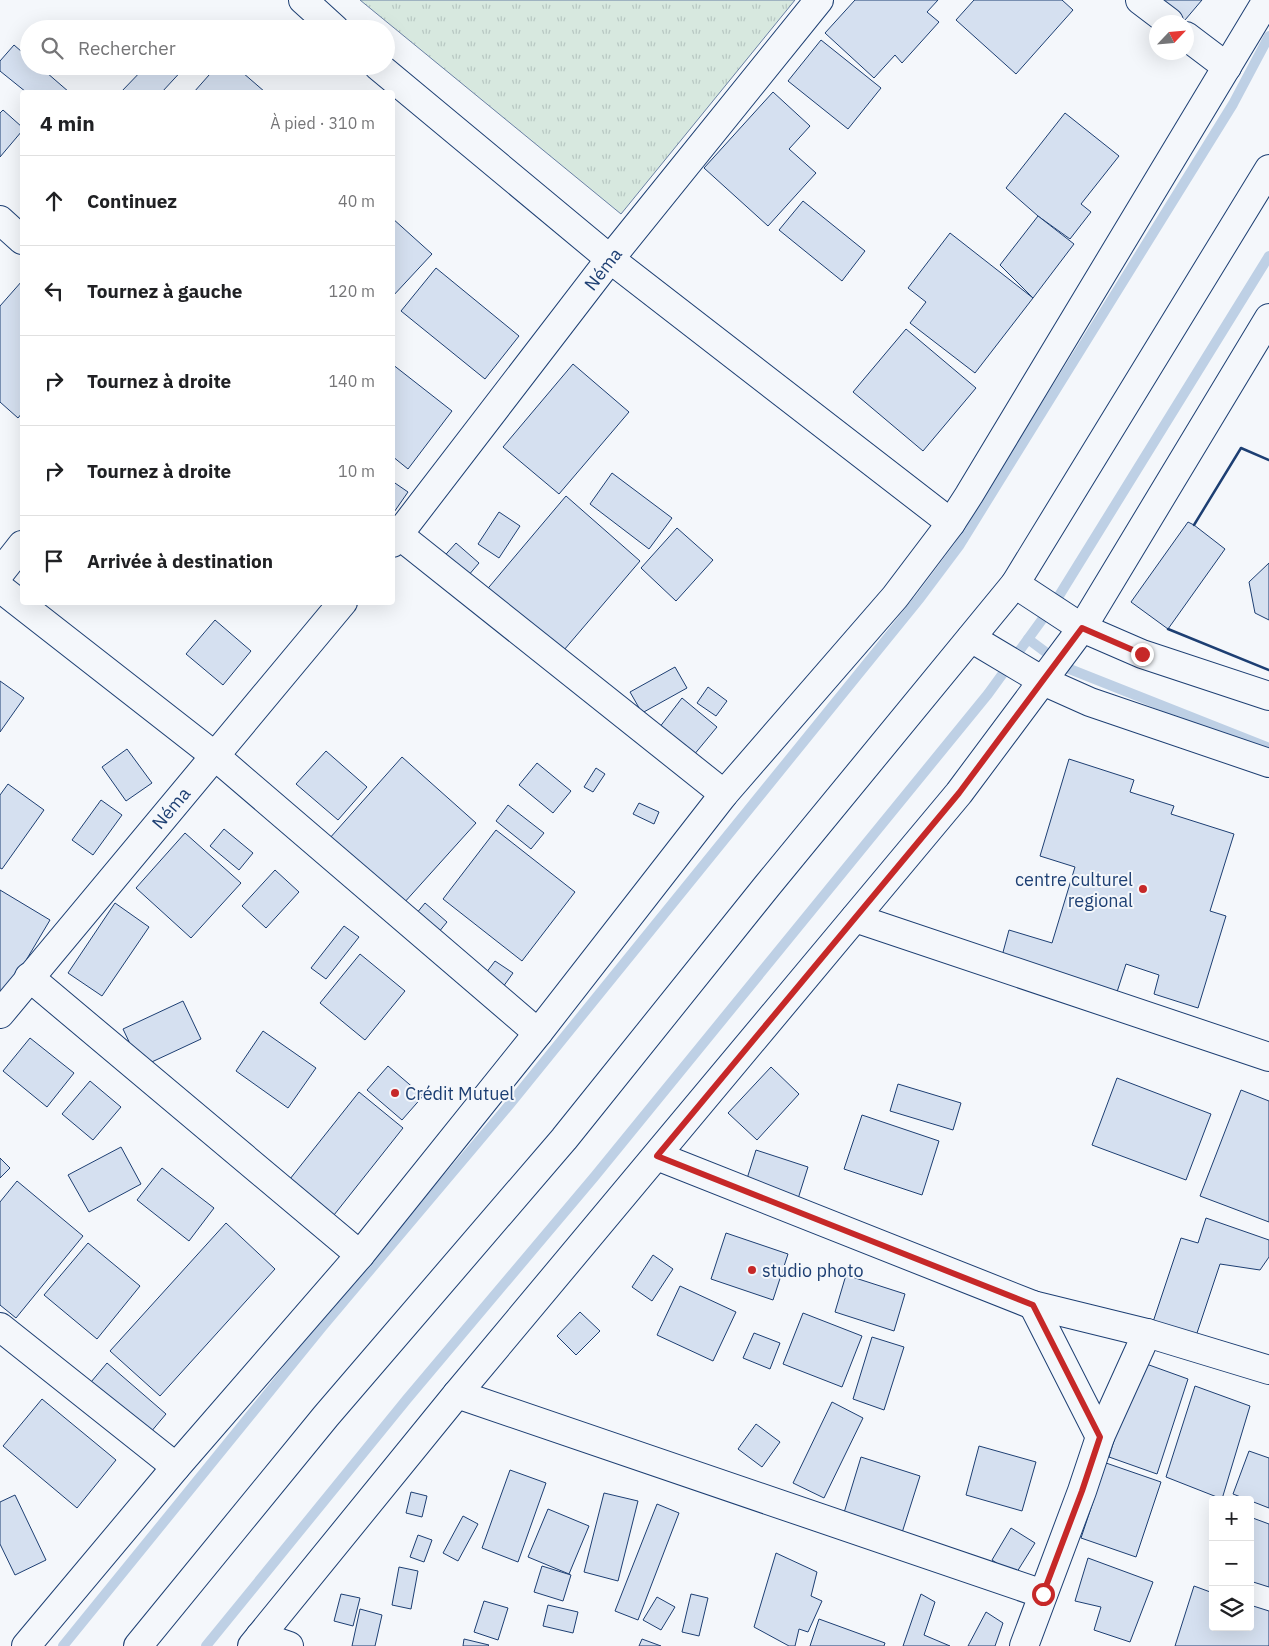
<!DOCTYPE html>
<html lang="fr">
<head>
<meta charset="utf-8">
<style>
	body { margin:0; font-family:"IBM Plex Sans",sans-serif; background:#f6f6f6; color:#202124 }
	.controls { position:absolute; right:15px; bottom:15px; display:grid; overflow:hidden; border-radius:5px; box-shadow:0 5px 20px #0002 }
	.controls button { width:45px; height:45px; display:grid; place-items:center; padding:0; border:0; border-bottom:1px solid #e0e0e0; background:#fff; color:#202124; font:25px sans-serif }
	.compass { position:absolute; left:1149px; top:15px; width:45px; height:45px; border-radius:50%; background:#fff; box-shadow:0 5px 20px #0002; rotate:64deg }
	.stop { position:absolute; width:15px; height:15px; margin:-11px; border:4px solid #c62828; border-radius:50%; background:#fff }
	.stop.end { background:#c62828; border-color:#fff; box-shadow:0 1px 5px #0008 }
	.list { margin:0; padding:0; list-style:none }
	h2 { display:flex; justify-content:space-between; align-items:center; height:65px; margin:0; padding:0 20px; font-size:21px }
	h2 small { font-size:16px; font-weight:400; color:#757577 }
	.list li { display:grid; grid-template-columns:32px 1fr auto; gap:15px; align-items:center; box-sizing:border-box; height:90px; padding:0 20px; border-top:1px solid #e0e0e0 }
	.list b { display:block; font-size:19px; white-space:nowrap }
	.list em { font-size:16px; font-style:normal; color:#757577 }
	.icon { flex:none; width:28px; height:28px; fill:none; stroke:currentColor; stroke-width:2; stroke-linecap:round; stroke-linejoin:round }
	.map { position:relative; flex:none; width:1269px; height:1646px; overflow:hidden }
	.search { position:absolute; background:#fff; box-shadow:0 5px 20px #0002; left:20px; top:20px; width:375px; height:55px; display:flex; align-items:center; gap:12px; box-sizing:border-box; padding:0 18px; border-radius:28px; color:#757577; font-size:19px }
	.panel { position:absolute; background:#fff; box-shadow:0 5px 20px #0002; left:20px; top:90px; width:375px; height:515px; border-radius:5px }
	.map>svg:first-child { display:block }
	.park { fill:url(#park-tufts); stroke:#687fa3 }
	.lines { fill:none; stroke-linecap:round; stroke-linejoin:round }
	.stream { stroke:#bed0e5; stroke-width:10 }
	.building { fill:#d5e0f0; stroke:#1d3f73 }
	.street-casing { stroke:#1d3f73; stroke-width:30 }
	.secondary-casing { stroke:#1d3f73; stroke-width:30 }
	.highway-casing { stroke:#1d3f73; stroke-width:30 }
	.street { stroke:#f4f7fb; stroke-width:28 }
	.secondary { stroke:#f4f7fb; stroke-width:28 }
	.highway { stroke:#f4f7fb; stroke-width:28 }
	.wall { stroke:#1d3f73; stroke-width:2.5 }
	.route { stroke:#c62828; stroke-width:6 }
	.poi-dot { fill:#c62828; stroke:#f4f7fb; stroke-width:2 }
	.labels { text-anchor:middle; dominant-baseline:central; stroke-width:4; stroke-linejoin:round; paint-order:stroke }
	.street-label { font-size:18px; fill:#1d3f73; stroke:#f4f7fb }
	.poi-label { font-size:18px; fill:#1d3f73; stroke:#f4f7fb; text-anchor:start }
</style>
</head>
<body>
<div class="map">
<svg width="1269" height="1646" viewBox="0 0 1269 1646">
	<defs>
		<pattern id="park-tufts" width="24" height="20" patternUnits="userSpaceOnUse" patternTransform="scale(1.25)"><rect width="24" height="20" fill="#d7e8df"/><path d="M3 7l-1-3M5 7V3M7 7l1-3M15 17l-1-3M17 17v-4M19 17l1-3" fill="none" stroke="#b8c8c3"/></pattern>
	</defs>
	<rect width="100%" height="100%" fill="#f4f7fb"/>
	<path class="park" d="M360 0H795L621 214Z"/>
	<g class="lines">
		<g class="stream">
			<path d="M1028 639 1067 668 1269 748"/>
			<path d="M63 1646 322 1327 510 1104 920 598 959 546 1233 104 1269 36"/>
			<path d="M206 1646 407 1399 595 1176 988 694 1057 599 1269 256"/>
		</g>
	</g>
	<g class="building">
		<path d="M855 0H938L927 12 939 22 902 63 895 55 874 78 825 33Z"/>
		<path d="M974 0H1062L1073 10 1016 74 956 20Z"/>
		<path d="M1161 0H1202L1185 20Z"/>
		<path d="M821 40 881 88 848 129 788 81Z"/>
		<path d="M14 45 29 58V66H39L69 92H26L0 71V61Z"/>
		<path d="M146 66H186L162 92H121Z"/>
		<path d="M217 66H235L265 92H194Z"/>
		<path d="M773 92 810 126 789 149 816 173 768 226 704 168Z"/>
		<path d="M3 110 22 127V131L0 157V113Z"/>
		<path d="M1065 113 1119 156 1081 204 1091 212 1070 239 1038 216 1006 188Z"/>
		<path d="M803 201 865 251 842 281 779 230Z"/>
		<path d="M1038 216 1074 244 1033 298 1000 265Z"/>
		<path d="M392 218 432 254 392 297Z"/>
		<path d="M950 233 1033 298 975 373 910 323 926 302 908 288Z"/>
		<path d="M436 268 519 336 485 379 401 311Z"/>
		<path d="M22 281V413L18 418 0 402V306Z"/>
		<path d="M906 329 976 388 923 451 853 392Z"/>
		<path d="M392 364 452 411 408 469 392 456Z"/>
		<path d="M573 364 629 412 559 494 503 447Z"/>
		<path d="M612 473 672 518 649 549 590 504Z"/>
		<path d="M392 481 408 492 392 515Z"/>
		<path d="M566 496 640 561 558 657 484 593Z"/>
		<path d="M499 512 520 526 499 558 478 544Z"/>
		<path d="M1188 522 1194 525 1225 549 1168 629 1131 602Z"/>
		<path d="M677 528 713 560 676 601 641 568Z"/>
		<path d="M456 543 479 563 462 583 439 562Z"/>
		<path d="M1269 563V620L1255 613 1249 582Z"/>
		<path d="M215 620 251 651 223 685 186 654Z"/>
		<path d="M675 667 687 688 642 713 630 692Z"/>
		<path d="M0 681 24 698 0 732Z"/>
		<path d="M708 687 727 701 716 716 697 703Z"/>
		<path d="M682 698 717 727 693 756 659 728Z"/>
		<path d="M127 749 152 783 126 801 102 767Z"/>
		<path d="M326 751 367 787 338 820 296 784Z"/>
		<path d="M402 757 476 823 403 904 329 839Z"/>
		<path d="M1069 759 1134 780 1130 792 1174 806 1171 814 1234 834 1210 911 1226 916 1198 1008 1154 994 1159 975 1126 964 1117 992 1002 956 1009 930 1052 943 1075 867 1040 856Z"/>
		<path d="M537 763 571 791 553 813 519 785Z"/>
		<path d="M596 768 605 774 593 792 584 787Z"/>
		<path d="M8 784 44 810 2 869 0 868V795Z"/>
		<path d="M101 800 122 815 93 855 72 840Z"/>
		<path d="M639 803 659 812 654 824 633 814Z"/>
		<path d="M508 805 544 833 531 849 496 821Z"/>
		<path d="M224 829 253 853 239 870 210 846Z"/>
		<path d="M496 830 575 892 522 961 443 899Z"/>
		<path d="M185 833 241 883 191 938 136 888Z"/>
		<path d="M275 870 299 892 266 928 242 906Z"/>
		<path d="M0 890 50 920 0 1004Z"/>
		<path d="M115 903 149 927 102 996 68 973Z"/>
		<path d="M425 903 447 922 434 938 412 919Z"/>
		<path d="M344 926 359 937 326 979 311 968Z"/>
		<path d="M360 954 405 991 365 1040 320 1003Z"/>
		<path d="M495 961 513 973 498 994 480 981Z"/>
		<path d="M183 1001 201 1039 141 1067 123 1029Z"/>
		<path d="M263 1031 316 1068 288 1108 236 1071Z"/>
		<path d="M30 1038 74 1073 47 1107 3 1071Z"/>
		<path d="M388 1066 423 1096 402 1120 367 1090Z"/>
		<path d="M771 1067 799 1094 757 1140 728 1113Z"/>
		<path d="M1117 1078 1211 1114 1186 1180 1092 1145Z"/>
		<path d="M90 1081 121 1107 93 1140 62 1114Z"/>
		<path d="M898 1084 961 1103 953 1130 890 1111Z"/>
		<path d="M1241 1090 1269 1101V1222L1200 1196Z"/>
		<path d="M359 1092 403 1128 330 1220 286 1184Z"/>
		<path d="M862 1115 939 1141 922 1195 844 1169Z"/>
		<path d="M121 1147 141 1184 89 1212 68 1175Z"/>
		<path d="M756 1150 808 1167 797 1202 745 1185Z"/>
		<path d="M0 1158 10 1168 0 1178Z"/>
		<path d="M162 1168 214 1208 189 1241 137 1200Z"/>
		<path d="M17 1181 83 1236 16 1318 0 1305V1202Z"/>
		<path d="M1206 1218 1269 1240V1257L1260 1270 1220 1264 1196 1336 1153 1322 1181 1238 1198 1243Z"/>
		<path d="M226 1223 275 1269 160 1396 110 1351Z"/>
		<path d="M726 1233 788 1254 773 1300 711 1279Z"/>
		<path d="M88 1243 140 1286 97 1339 44 1295Z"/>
		<path d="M653 1255 673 1269 652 1301 632 1287Z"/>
		<path d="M846 1275 905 1294 894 1331 835 1312Z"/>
		<path d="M680 1286 736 1312 713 1361 657 1335Z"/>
		<path d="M580 1312 600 1331 576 1355 557 1336Z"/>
		<path d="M803 1313 862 1336 842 1387 783 1364Z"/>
		<path d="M754 1333 780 1343 770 1369 743 1358Z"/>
		<path d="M872 1337 904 1347 884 1410 853 1399Z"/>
		<path d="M1138 1361 1188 1379 1157 1474 1109 1457Z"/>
		<path d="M107 1363 166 1414 145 1439 86 1388Z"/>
		<path d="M1195 1386 1250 1406 1222 1499 1166 1477Z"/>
		<path d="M42 1399 116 1460 77 1508 3 1446Z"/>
		<path d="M832 1402 863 1418 824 1498 793 1483Z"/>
		<path d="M756 1424 780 1442 762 1467 738 1449Z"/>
		<path d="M979 1446 1036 1462 1022 1511 966 1495Z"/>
		<path d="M1249 1451 1269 1458V1508L1233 1494Z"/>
		<path d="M861 1457 920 1476 901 1536 843 1516Z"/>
		<path d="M1106 1463 1161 1482 1136 1557 1081 1538Z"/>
		<path d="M510 1470 546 1483 518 1562 482 1548Z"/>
		<path d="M411 1492 427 1496 422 1517 406 1513Z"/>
		<path d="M604 1493 638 1501 618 1581 584 1572Z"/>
		<path d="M15 1495 46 1560 15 1575 0 1544V1502Z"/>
		<path d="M657 1504 679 1513 638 1620 615 1611Z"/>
		<path d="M548 1509 589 1526 569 1574 528 1557Z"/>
		<path d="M463 1516 478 1524 458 1561 443 1553Z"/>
		<path d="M1250 1517 1269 1524V1587L1250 1581Z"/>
		<path d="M1011 1528 1035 1543 1015 1575 992 1560Z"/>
		<path d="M418 1535 432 1540 424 1562 410 1557Z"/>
		<path d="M776 1553 817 1572 811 1596 822 1601 808 1632 799 1629 795 1646H789L754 1627Z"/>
		<path d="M1088 1558 1153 1582 1130 1642 1094 1630 1101 1607 1075 1601Z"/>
		<path d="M542 1566 571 1575 563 1601 534 1592Z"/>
		<path d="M399 1567 418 1571 411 1609 392 1605Z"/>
		<path d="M1194 1586 1213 1593V1627H1250V1605L1269 1611V1646H1175Z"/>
		<path d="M341 1594 360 1598 353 1626 334 1621Z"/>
		<path d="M691 1594 708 1598 699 1636 682 1632Z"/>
		<path d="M921 1594 935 1602 924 1635 950 1646H903Z"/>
		<path d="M657 1597 675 1607 661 1630 643 1620Z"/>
		<path d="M484 1601 508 1608 498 1640 474 1632Z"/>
		<path d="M548 1605 578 1612 573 1633 543 1626Z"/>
		<path d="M360 1609 382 1615 375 1646H352Z"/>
		<path d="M986 1612 1003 1623 995 1646H968Z"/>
		<path d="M819 1619 885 1643 884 1646H810Z"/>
		<path d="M464 1639 489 1645 488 1646H463Z"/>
		<path d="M642 1639 661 1646H639Z"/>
	</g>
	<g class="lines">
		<defs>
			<g id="street">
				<path d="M303 0 335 29"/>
				<path d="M1140 0 1169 22"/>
				<path d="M1186 36 1227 67"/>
				<path d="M378 66 610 259 951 523"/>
				<path d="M0 220 22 240"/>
				<path d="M399 535 724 794"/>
				<path d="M392 543 610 259 819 0"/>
				<path d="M0 573 22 545"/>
				<path d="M0 588 215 756 538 1033"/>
				<path d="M855 918 1269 1057"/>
				<path d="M29 977 360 1255"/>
				<path d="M0 1014 343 602"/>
				<path d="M657 1156 1033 1305 1147 1333 1269 1370"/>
				<path d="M1033 1305 1100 1437"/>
				<path d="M0 1327 176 1467"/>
				<path d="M457 1394 1043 1594"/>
				<path d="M260 1636 289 1646"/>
				<path d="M26 1646 176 1467 360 1255 538 1033 724 794 895 597 951 523 969 495 1267 0"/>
				<path d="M252 1646 457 1394 959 793 1082 628 1269 318"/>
				<path d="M1024 1646 1082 1491 1100 1437 1147 1333"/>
			</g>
			<g id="secondary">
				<path d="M1015 584 1082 628 1142 654 1269 696"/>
				<path d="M971 638 1043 681 1090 702 1269 763"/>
			</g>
			<path id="highway" d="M138 1646 326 1416 564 1139 767 886 1015 584 1269 169"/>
		</defs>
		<use href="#street" class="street-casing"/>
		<use href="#secondary" class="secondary-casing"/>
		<use href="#highway" class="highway-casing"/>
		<use href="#street" class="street"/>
		<use href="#secondary" class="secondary"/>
		<use href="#highway" class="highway"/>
		<g class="wall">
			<path d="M1194 525 1241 448 1269 460"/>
			<path d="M1168 629 1269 670"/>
		</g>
	</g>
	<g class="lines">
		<path class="route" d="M1043 1594 1082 1491 1100 1437 1033 1305 657 1156 959 793 1082 628 1142 654"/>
	</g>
	<g class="poi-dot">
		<circle cx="1143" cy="889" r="5"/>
		<circle cx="395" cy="1093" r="5"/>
		<circle cx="752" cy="1270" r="5"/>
	</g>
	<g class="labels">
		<g class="street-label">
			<text transform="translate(603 269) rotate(-52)">Néma</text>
			<text transform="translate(171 808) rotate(-50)">Néma</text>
		</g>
		<g class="poi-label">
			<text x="1133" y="879" text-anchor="end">centre culturel<tspan x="1133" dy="21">regional</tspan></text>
			<text x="405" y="1093">Crédit Mutuel</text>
			<text x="762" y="1270">studio photo</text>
		</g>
	</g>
</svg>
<div class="controls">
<button>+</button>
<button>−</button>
<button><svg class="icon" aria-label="layers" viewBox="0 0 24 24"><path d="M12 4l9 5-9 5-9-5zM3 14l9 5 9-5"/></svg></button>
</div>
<svg class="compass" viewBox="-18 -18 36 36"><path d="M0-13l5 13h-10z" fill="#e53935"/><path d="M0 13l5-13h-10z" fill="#757577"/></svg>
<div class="stop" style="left:1043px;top:1594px"></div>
<div class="stop end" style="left:1142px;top:654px"></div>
<div class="search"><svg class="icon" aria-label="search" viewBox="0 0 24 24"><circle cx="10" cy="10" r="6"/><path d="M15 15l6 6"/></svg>Rechercher</div>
<section class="panel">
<h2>4 min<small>À pied · 310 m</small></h2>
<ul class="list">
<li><svg class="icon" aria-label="ahead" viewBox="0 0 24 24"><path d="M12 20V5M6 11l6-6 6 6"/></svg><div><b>Continuez</b></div><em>40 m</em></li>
<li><svg class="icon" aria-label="left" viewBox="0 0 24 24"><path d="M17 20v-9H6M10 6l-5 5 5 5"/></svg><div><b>Tournez à gauche</b></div><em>120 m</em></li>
<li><svg class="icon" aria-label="right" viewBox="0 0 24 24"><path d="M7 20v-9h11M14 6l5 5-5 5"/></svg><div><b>Tournez à droite</b></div><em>140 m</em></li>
<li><svg class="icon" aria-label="right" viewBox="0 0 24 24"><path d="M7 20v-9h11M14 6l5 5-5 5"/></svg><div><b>Tournez à droite</b></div><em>10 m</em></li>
<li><svg class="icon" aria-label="arrive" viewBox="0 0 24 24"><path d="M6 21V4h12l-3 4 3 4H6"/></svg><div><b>Arrivée à destination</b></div></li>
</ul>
</section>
</div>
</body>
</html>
